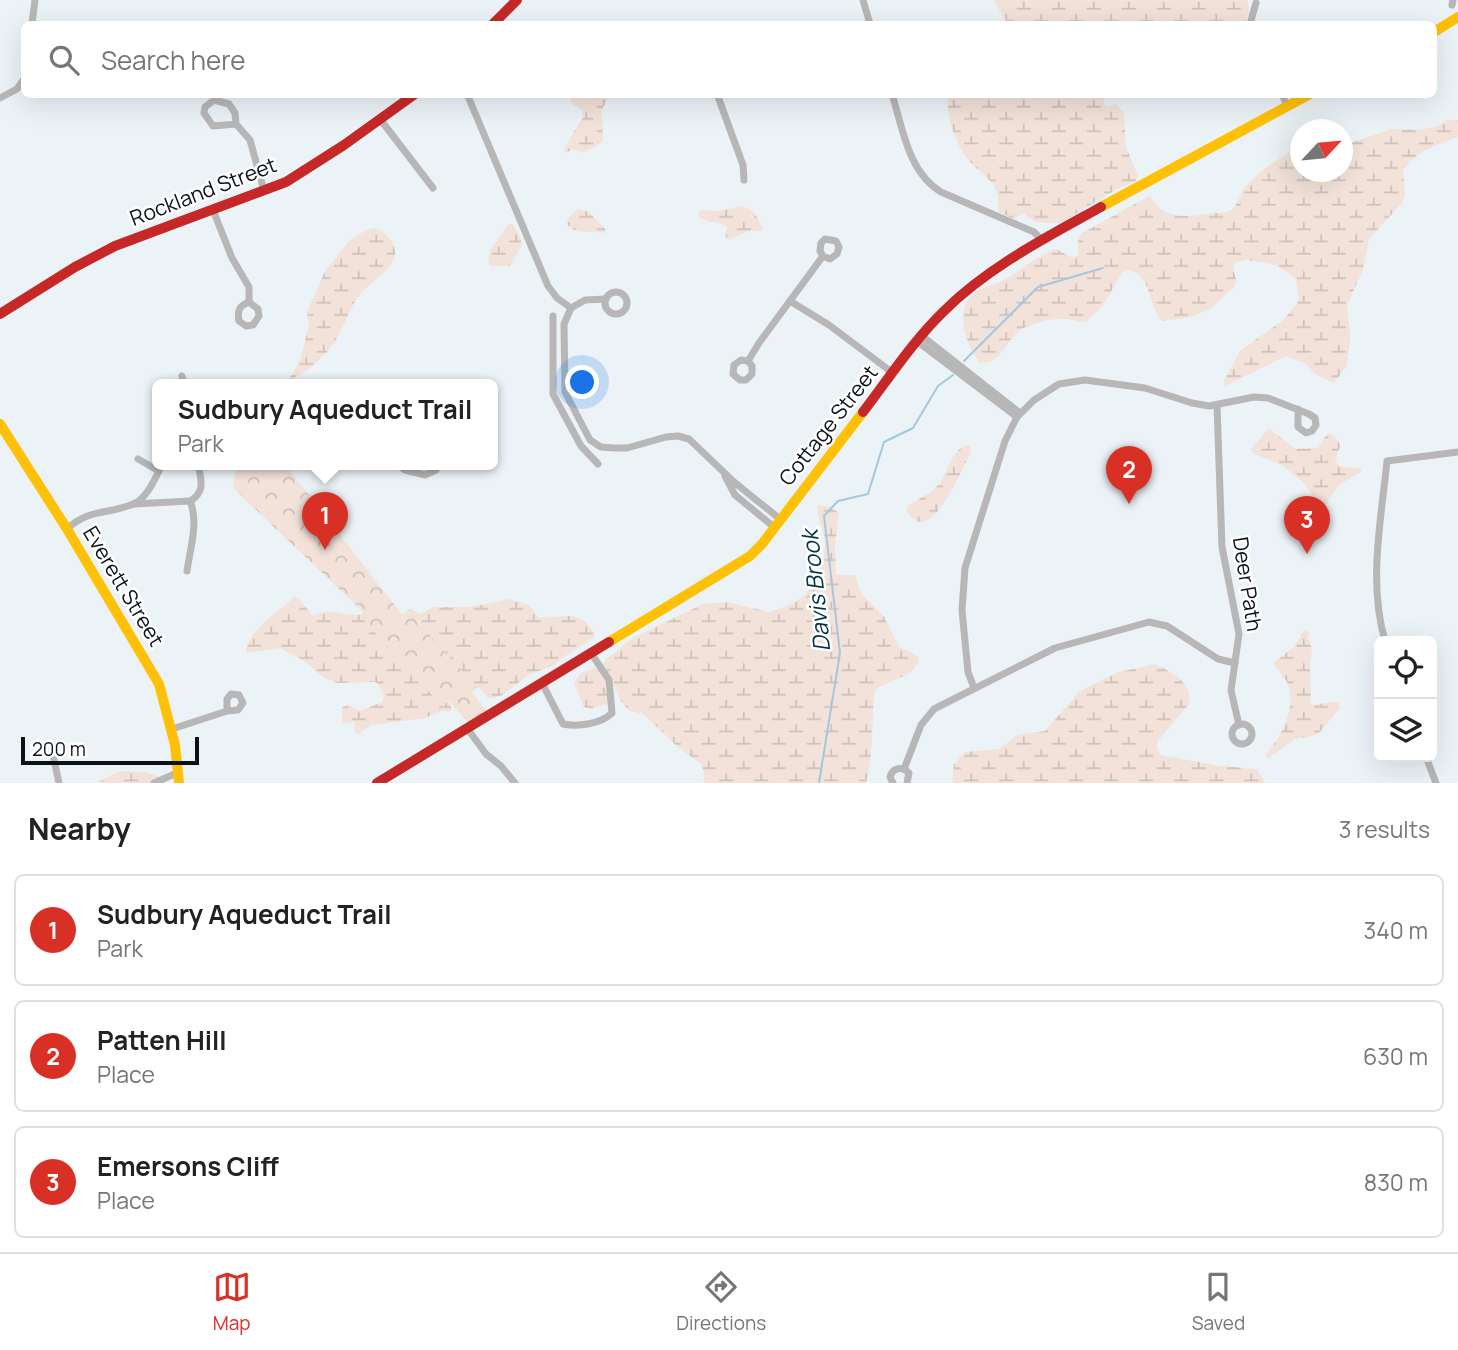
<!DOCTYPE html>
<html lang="en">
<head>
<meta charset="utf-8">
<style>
	body { margin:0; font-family:Manrope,sans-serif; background:#f6f6f6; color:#222 }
	.controls { position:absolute; right:21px; bottom:21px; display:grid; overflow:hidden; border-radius:10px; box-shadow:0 7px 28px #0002 }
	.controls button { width:63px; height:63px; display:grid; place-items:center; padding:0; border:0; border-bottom:2px solid #e0e0e0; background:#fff; color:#222; font:35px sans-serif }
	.compass { position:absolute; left:1290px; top:119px; width:63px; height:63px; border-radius:50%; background:#fff; box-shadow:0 7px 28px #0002; rotate:64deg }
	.scale { position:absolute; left:21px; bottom:18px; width:178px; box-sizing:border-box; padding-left:7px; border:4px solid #0b1217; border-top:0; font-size:19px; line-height:24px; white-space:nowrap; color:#0b1217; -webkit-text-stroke:5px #fff; paint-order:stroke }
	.you { position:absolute; left:583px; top:383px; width:24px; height:24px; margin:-18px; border:5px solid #fff; border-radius:50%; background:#1a73e8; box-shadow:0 0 0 10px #1a73e833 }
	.badge { display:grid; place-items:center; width:46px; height:46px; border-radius:50%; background:#d93025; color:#fff; font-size:23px; font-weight:700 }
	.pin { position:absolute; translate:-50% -58px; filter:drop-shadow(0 2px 4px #0008) }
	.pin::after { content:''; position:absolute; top:37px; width:24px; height:21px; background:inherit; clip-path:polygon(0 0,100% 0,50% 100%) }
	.popup { position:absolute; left:152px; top:379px; width:346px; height:91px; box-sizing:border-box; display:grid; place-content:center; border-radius:10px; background:#fff; filter:drop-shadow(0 2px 5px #0005); font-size:23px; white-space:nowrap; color:#767676 }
	.popup b { font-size:26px; color:#222 }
	.popup::after { content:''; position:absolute; left:50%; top:100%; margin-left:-14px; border:14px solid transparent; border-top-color:#fff }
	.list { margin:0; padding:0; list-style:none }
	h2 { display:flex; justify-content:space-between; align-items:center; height:91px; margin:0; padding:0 28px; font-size:30px }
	h2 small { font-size:23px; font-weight:400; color:#767676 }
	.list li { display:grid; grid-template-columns:46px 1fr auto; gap:21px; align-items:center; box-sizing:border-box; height:112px; margin:0 14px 14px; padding:0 14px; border:2px solid #e0e0e0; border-radius:10px }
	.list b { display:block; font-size:26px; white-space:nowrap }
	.list p { margin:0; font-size:23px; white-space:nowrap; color:#767676 }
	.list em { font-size:23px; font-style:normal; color:#767676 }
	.icon { flex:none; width:38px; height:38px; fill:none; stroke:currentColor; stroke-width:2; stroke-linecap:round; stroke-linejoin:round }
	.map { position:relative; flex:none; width:1458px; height:783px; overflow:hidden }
	.search { position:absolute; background:#fff; box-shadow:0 7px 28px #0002; left:21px; right:21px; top:21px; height:77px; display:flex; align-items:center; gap:18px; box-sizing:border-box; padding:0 24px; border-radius:10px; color:#767676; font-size:26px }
	.sheet { height:469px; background:#fff }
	nav { display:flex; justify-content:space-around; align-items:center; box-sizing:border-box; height:98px; border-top:2px solid #e0e0e0; background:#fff; font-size:19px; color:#767676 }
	nav a { display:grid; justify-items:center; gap:4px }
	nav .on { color:#d93025 }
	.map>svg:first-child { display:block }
	.wetland { fill:url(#wetland-marsh) }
	.park { fill:url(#park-crowns) }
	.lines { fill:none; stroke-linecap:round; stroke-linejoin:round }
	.stream { stroke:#a3c8de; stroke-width:2 }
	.street { stroke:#b6b7b6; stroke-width:7 }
	.slow { stroke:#ffc107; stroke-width:10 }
	.jam { stroke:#c62828; stroke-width:10 }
	.labels { text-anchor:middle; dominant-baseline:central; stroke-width:5; stroke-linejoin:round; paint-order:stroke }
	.street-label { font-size:21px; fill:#0b1217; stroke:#fff }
	.water-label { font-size:23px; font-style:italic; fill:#063247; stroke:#fff }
</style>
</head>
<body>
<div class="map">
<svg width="1458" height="783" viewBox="0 0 1458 783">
	<defs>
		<pattern id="wetland-marsh" width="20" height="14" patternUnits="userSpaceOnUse" patternTransform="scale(1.75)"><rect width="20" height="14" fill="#f2e2d9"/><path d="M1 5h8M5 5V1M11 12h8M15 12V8" fill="none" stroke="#cec1ba"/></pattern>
		<pattern id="park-crowns" width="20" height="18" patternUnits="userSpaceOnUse" patternTransform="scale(1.75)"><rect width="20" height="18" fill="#f2e2d9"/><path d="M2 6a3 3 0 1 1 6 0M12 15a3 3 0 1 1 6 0" fill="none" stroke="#cec1ba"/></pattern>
	</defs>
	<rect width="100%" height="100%" fill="#ecf3f7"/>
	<g class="wetland">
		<path d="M993 0H1248L1249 13 1244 24H1017L1007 22Z"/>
		<path d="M571 95H607L608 97 601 112C604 121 602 132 603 142L583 153 573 149 565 153 564 148 583 117 582 111 571 102Z"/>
		<path d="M948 95H1110L1106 96 1103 103 1108 106 1116 104 1124 112 1126 148 1138 175 1136 181 1117 189 1062 222C1049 224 1032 224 1024 213L1014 219 999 212C998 204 999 197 996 190 990 177 979 172 970 162 955 145 946 116 948 95Z"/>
		<path d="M1447 120H1458V137C1436 145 1416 151 1403 171L1405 195 1402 203 1369 239 1363 270 1347 305 1350 333 1349 351 1346 367 1334 383 1315 374 1306 364 1286 356 1225 386 1224 380 1241 350 1282 321 1297 304 1299 298 1296 279 1276 265 1247 260 1236 262 1233 270 1237 281 1234 287 1212 308 1191 317 1161 321C1149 305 1151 274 1128 270L1122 273 1102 307 1086 322C1078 322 1072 319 1064 319 1052 318 1037 323 1026 327 1005 335 1006 363 980 363 967 347 955 315 970 297 978 288 994 285 1004 280 1022 270 1036 256 1056 249L1073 258 1078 255V238L1082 233 1146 198 1150 196C1163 221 1189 217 1213 213 1218 213 1225 213 1229 211 1238 207 1239 195 1244 189 1258 170 1282 158 1300 144V172H1342L1343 148 1345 145 1391 129 1421 130 1440 125Z"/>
		<path d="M741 206C753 208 760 219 763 231H749L728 240 725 235 727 227C718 219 708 226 698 215L701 210 719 211Z"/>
		<path d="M579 209 589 212 606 230 603 233C589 229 578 237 567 224 569 216 572 212 579 209Z"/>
		<path d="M509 224H513L521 240V247L510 266H490L488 262 491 249Z"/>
		<path d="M375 228C385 232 395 241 395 252 395 268 374 280 364 290 348 306 345 330 331 347 320 361 304 374 288 381L300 360 309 326 307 312 325 271 349 241 366 230Z"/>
		<path d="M1270 429 1295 449 1318 448 1327 434H1332L1339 441 1340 447 1335 460C1343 473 1349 464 1361 469V472L1339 485 1324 507 1318 503 1303 482 1282 465 1254 454 1251 449 1266 431Z"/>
		<path d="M969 445 971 446 970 455C961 469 938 530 916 521 911 518 908 514 907 508 916 498 930 496 939 484 948 472 952 447 969 445Z"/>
		<path d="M818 505 831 507 839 513 835 545 836 575H855L861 593 884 617 900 648 911 652 919 658C915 678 889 679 875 690 871 721 874 753 866 783H703L705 775 701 764 678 747 642 713 629 711 621 701 604 664 605 660 633 638 703 604 726 602 769 612 788 606 805 595 816 581 824 557 825 541 817 510Z"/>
		<path d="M294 597 299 599 313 616C329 604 348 620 366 613L434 689 451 705V711H442L425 718 371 725 359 734 355 732 354 722 342 723V707L349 705 360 711 382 702 384 694 376 682 337 683 323 677 304 661 280 648 246 653C249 627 277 614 294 597Z"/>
		<path d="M509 599 529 605 539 618C562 618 584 607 595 637L562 658 553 666 530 674 502 695 495 698H487L482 690 470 682 402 616 410 609 421 614 433 607H471Z"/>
		<path d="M1305 629 1309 633 1308 638 1312 648 1310 667 1311 703 1313 705 1339 701 1340 708 1320 732 1314 736 1295 739 1269 758 1265 757 1266 754C1281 738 1295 709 1289 687 1286 678 1278 671 1273 663L1294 647Z"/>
		<path d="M1155 664C1171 672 1194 683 1189 704L1158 741 1156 747 1161 755 1220 766 1257 769 1265 783H952L954 764 965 752 999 749 1017 735 1045 731 1080 691 1119 672Z"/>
		<path d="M595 668C605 676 611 691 607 704L591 709 584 707 574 683 581 673Z"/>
		<path d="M120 771 146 772 167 780 165 783H96Z"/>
	</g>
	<path class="park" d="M236 464H285L403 616 409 612 477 688 472 693 487 711 467 722 449 701 442 706 360 616 363 612 233 488Z"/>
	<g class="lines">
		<g class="stream">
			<path d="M964 361 1038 287 1103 268"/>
			<path d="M819 783 840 653 824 516 838 501 868 494 884 442 913 428 938 386 953 375"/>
		</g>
		<g class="street">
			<path d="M863 0 870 24"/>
			<path d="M1452 5 1453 0"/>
			<path d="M32 24 35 0"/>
			<path d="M1250 24 1256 3"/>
			<path d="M467 94 548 286 557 298 571 308 564 324 565 392 590 440 601 447 614 448H627L666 437 678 436 689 439 734 482 780 519"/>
			<path d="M717 94 743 165 744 180"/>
			<path d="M892 94C903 129 908 172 941 192L1034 232 1043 241"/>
			<path d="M1282 94 1287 106"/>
			<path d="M0 98 17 89 24 79"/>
			<path d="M380 119 433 188"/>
			<path d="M236 124 235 113 229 104 214 100 205 107 204 113 213 126 236 124 250 140 264 191"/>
			<path d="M213 210 232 258 249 287V302C239 306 237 311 239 321L246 326 253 325 259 316 258 309 249 302"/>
			<circle cx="616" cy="303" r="11"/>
			<path d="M790 301 829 325 893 373"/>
			<path d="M571 308 585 300 606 299"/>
			<path d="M553 316V394L581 446 598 464"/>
			<path d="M922 336 1020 413"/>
			<path d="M918 342 1017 417"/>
			<path d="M748 361 752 366V374L746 380H740L733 374 734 365 741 360 748 361 759 343 823 256 830 259 837 254 839 247 836 241 825 239 821 243 820 251 823 256"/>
			<path d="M182 376 184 384"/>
			<path d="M1217 406 1222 547 1239 634 1231 690 1239 725"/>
			<path d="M138 459 159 471"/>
			<path d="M397 464 405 470 425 475 436 470 438 464"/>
			<path d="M725 476 735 495 774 527"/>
			<path d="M190 501C206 492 201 479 198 464"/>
			<path d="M134 504 190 501C199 522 190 549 187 571"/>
			<path d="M67 529C89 508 108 515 133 504 147 499 156 477 162 464"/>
			<path d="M1385 641C1368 582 1381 521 1387 461L1458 452"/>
			<path d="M542 683 563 724C578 727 601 724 612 713L609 680 591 653"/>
			<path d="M974 688 968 672 962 610 965 568 1005 441 1017 417 1034 400 1059 384 1085 380 1145 388 1192 403 1209 406 1254 397 1268 398 1309 414 1315 418 1316 425 1312 431 1306 433 1298 427V409"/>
			<circle cx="1242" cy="734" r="10"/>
			<path d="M467 728 486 754 501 766 515 783"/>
			<path d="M172 729 227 711 238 710 243 703 239 695 231 694 227 699V711"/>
			<path d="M53 755 59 783"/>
			<path d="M1426 757 1436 783"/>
			<path d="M904 769 921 725 934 709 1055 648 1149 622 1167 626 1218 659 1235 663"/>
			<path d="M904 769 909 773 907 783"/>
			<path d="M154 783 177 773"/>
			<path d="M893 783 890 777C892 770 897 767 904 769"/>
		</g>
		<g class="slow">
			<path d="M1434 32 1458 17"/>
			<path d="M1101 207 1310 94"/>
			<path d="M0 424 67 529 159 684 175 745 179 783"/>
			<path d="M609 642 750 556 762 544 863 412"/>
		</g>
		<g class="jam">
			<path d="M493 24 517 0"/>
			<path d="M0 314 75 267 115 246 286 182 344 145 415 94"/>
			<path d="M863 412C889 378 913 341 944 311 988 267 1047 237 1101 207"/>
			<path d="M377 783 609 642"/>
		</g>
	</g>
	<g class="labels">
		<g class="street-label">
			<text transform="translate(203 191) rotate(-21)">Rockland Street</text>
			<text transform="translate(828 425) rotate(-52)">Cottage Street</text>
			<text transform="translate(1248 584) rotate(81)">Deer Path</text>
			<text transform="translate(124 586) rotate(59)">Everett Street</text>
		</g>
		<g class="water-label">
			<text transform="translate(815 591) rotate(-96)">Davis Brook</text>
		</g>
	</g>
</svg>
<div class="controls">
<button><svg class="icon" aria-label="locate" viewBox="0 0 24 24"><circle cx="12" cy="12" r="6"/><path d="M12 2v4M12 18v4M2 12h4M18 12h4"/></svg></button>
<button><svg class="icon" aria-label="layers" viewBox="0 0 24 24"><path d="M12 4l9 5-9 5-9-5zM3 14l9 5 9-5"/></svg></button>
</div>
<svg class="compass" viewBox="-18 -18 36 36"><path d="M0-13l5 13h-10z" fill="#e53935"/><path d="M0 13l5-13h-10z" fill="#767676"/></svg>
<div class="scale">200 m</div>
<div class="you"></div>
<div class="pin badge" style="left:325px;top:550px">1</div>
<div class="popup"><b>Sudbury Aqueduct Trail</b>Park</div>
<div class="pin badge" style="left:1129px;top:504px">2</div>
<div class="pin badge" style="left:1307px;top:554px">3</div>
<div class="search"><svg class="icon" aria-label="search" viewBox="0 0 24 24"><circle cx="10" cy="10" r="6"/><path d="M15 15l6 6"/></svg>Search here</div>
</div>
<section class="sheet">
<h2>Nearby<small>3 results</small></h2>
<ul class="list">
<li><span class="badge">1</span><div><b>Sudbury Aqueduct Trail</b><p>Park</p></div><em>340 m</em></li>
<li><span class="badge">2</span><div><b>Patten Hill</b><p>Place</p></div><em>630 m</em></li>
<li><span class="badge">3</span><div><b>Emersons Cliff</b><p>Place</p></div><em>830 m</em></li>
</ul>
</section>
<nav>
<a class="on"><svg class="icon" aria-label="map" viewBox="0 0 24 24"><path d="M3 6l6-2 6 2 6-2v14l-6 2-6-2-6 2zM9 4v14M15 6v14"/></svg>Map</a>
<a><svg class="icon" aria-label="directions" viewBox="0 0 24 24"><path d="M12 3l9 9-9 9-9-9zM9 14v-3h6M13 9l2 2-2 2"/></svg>Directions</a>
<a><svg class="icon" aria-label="saved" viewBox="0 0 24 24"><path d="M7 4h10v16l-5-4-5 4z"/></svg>Saved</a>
</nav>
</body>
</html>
